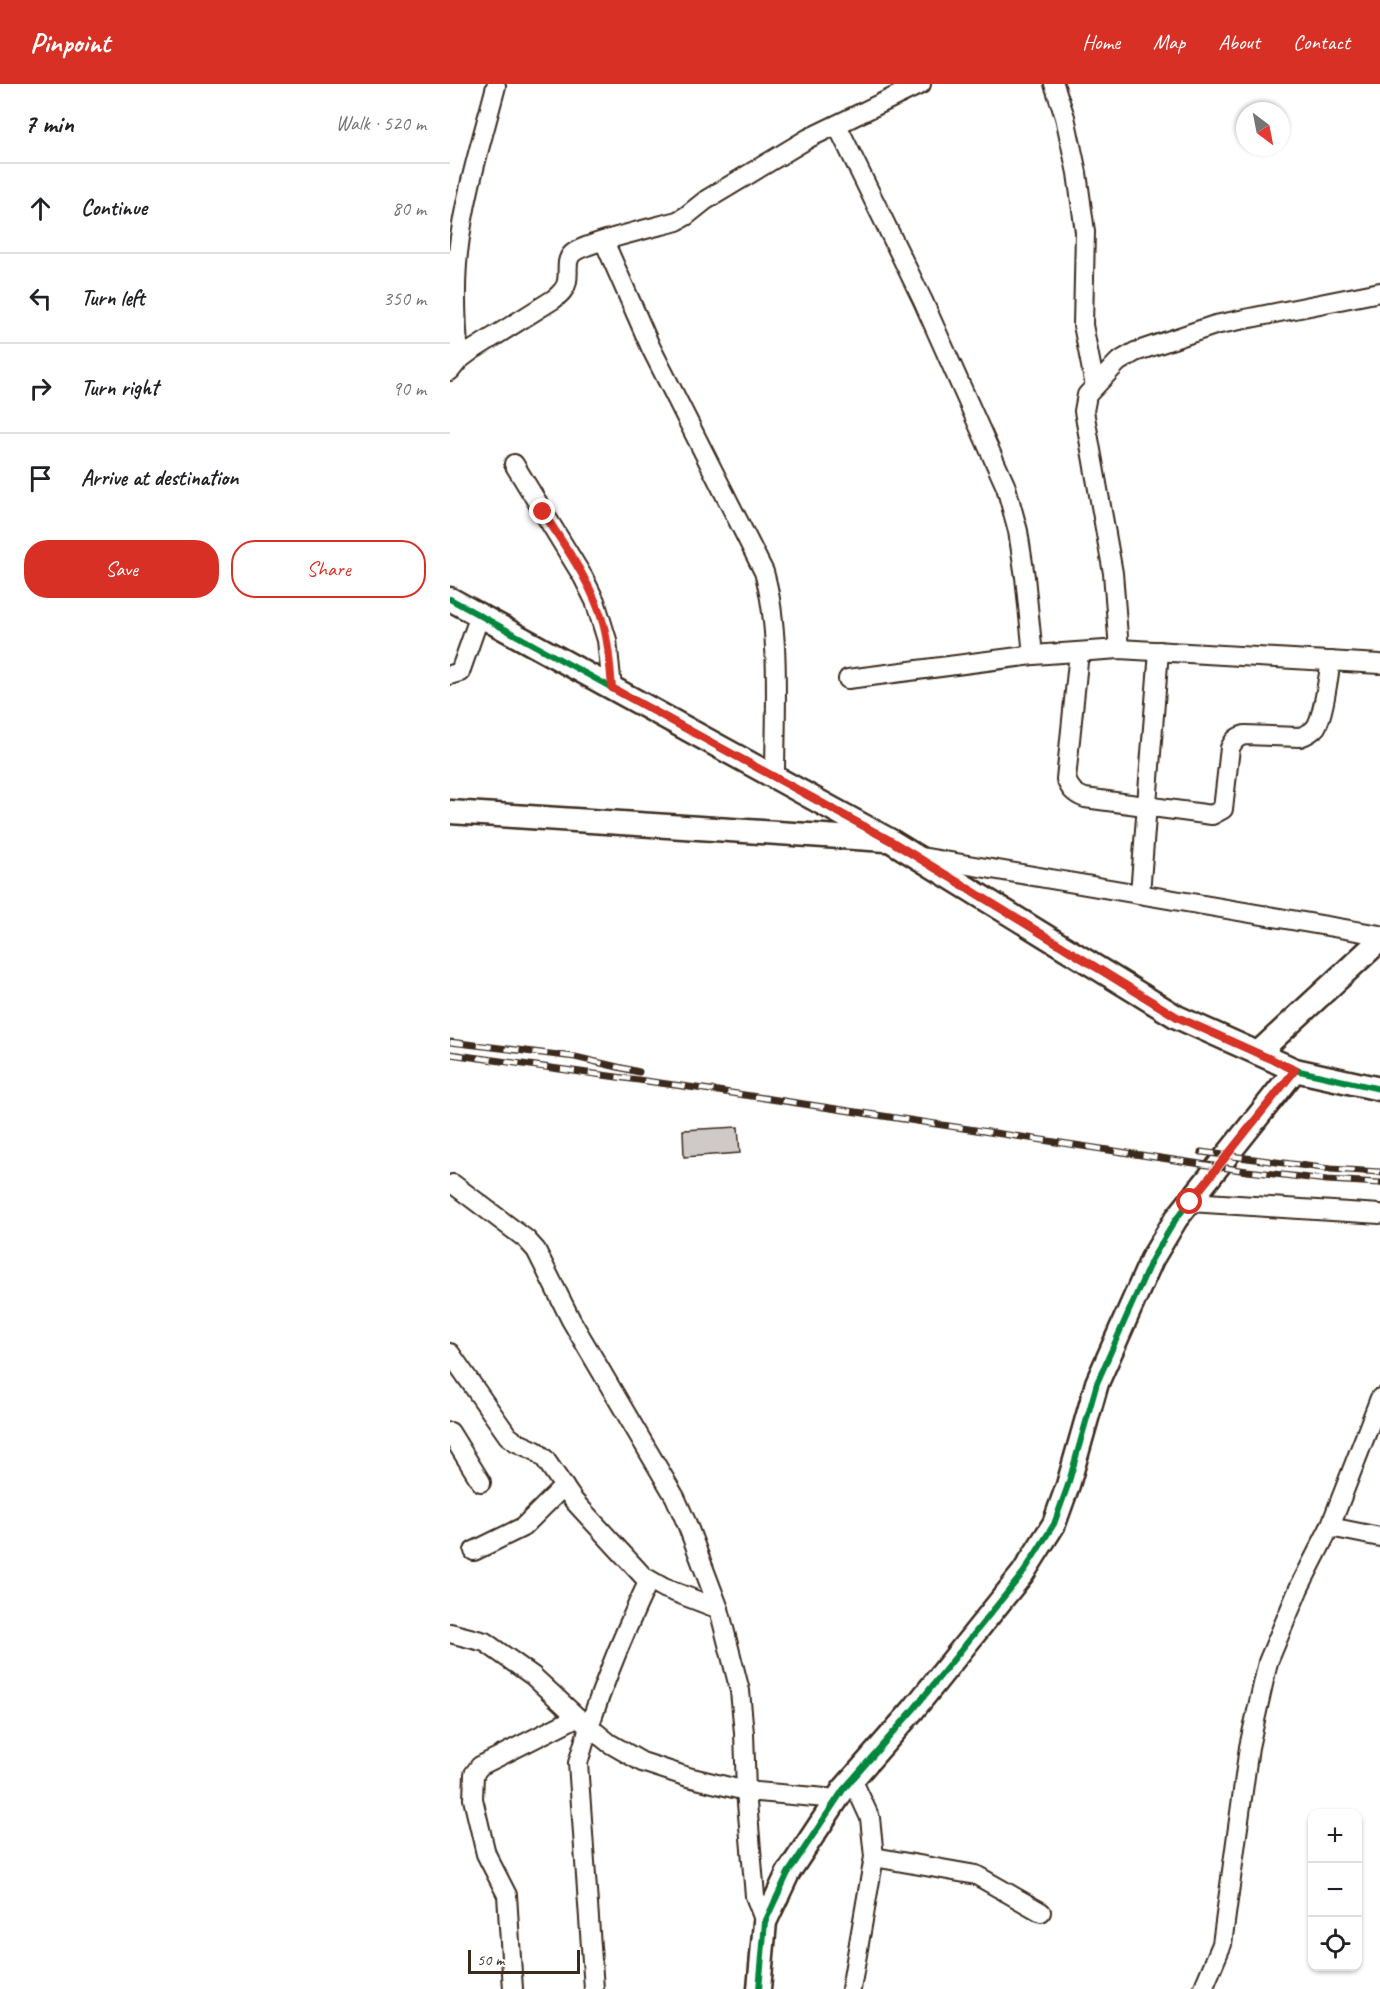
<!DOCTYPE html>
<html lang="en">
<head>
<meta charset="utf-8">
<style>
	body { margin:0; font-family:Caveat,sans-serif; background:#f2f2f2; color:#202124 }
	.controls { position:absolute; right:18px; bottom:18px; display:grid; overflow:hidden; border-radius:12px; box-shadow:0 2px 4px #0004 }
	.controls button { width:54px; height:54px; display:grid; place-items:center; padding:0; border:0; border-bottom:2px solid #e0e0e0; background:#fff; color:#202124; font:30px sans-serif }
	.compass { position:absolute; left:786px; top:18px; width:54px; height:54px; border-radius:50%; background:#fff; box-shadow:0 2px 4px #0004; rotate:148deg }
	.scale { position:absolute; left:18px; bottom:15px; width:112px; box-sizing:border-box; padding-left:6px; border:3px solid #3b2a1e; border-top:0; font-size:16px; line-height:21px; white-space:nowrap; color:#3b2a1e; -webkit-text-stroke:4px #fff; paint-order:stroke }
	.stop { position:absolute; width:18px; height:18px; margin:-14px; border:4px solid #d93025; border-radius:50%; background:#fff }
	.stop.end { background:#d93025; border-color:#fff; box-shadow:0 2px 6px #0008 }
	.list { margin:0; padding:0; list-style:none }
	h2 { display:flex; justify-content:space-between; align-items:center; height:78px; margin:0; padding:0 24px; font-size:26px }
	h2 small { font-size:20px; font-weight:400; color:#757577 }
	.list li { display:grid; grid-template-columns:39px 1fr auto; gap:18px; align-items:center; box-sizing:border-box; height:90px; padding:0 24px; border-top:2px solid #e0e0e0 }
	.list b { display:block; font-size:22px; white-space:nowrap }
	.list em { font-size:20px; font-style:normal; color:#757577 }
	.actions { display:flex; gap:12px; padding:18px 24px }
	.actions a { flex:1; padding:14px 0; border:2px solid #d93025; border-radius:24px; text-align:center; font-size:21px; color:#d93025 }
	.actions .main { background:#d93025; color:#fff }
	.icon { flex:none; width:33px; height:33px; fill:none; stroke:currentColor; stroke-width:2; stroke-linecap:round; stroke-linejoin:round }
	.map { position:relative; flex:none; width:930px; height:1905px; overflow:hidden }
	header { display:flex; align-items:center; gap:36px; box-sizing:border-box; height:84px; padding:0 30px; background:#d93025; color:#fff }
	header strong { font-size:28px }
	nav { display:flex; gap:33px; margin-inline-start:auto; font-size:21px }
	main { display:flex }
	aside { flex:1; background:#fff }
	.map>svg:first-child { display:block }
	.building { fill:#cfcac7; stroke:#3b2a1e; stroke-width:1.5 }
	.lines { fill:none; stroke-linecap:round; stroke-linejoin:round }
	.minor-casing { stroke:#3b2a1e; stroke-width:22 }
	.tertiary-casing { stroke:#3b2a1e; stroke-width:27 }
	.minor { stroke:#fff; stroke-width:18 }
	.tertiary { stroke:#fff; stroke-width:22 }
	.rail-casing { stroke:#3b2a1e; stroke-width:7 }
	.rail { stroke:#fff; stroke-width:4.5; stroke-dasharray:14; stroke-linecap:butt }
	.cycleway-casing { stroke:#fff; stroke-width:10 }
	.cycleway { stroke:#00873e; stroke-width:6 }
	.route { stroke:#d93025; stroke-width:8 }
</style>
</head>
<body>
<header>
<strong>Pinpoint</strong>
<nav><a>Home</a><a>Map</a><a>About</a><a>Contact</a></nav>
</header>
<main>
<aside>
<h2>7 min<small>Walk · 520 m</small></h2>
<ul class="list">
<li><svg class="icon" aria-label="ahead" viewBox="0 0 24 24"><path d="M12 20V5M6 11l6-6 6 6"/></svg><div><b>Continue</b></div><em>80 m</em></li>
<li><svg class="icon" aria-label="left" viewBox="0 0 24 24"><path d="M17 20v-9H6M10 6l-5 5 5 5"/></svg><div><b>Turn left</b></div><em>350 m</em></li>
<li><svg class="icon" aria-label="right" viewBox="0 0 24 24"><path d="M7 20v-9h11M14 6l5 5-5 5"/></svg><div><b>Turn right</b></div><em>90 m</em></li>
<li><svg class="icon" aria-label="arrive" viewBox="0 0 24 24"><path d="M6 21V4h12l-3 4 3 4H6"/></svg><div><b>Arrive at destination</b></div></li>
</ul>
<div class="actions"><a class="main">Save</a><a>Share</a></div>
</aside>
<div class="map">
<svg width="930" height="1905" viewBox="0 0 930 1905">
	<rect width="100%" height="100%" fill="#fff"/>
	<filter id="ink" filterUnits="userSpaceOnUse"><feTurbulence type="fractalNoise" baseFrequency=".0167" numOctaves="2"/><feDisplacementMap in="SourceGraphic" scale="12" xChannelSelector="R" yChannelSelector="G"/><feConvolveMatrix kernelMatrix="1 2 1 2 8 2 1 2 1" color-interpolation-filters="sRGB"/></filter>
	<g filter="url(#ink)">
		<path class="building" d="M288 1043 290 1069 234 1073 233 1046Z"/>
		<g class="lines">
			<defs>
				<g id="minor">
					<path d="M604 0 615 33 627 89 635 148 633 241 645 302"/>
					<path d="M387 41 473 217 556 403 568 447 575 493 583 571"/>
					<path d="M154 157 201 264 314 488C331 547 325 630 325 693"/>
					<path d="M9 276C6 240 4 205 8 169 14 113 32 56 46 2"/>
					<path d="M0 287 9 276 21 267 104 215C110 210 116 205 117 197 119 188 115 177 122 170 130 160 210 142 227 137L236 132 256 116 359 54 471 0"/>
					<path d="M64 380 133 493 145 517 157 556 162 604"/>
					<path d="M669 565 663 489 634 327 637 311 668 278 685 268 765 241 930 208"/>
					<path d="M629 568 616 695C620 705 624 710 635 714L762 731 773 725 780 664C784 656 787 653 795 651L850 653C856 651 862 648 866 643 874 630 878 593 881 577"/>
					<path d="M0 591 10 588 30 531"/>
					<path d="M398 595 583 571 669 565 930 580"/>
					<path d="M471 773 930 851"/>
					<path d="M690 810 709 567"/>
					<path d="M3 1100 76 1155 86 1166 121 1236 225 1413 237 1440 269 1525 290 1607 294 1649 296 1707 305 1812 315 1838"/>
					<path d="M740 1118 930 1130"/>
					<path d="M0 1269 58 1352 66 1358 86 1367 95 1375 124 1417 193 1492 214 1504 269 1525"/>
					<path d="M0 1348 31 1398"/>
					<path d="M880 1443 930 1453"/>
					<path d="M24 1467 73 1443 114 1402"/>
					<path d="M0 1549 35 1558 83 1592 127 1633 159 1659 192 1678 238 1693 296 1707 387 1715"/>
					<path d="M424 1773 526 1791 591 1828"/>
					<path d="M63 1905 57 1811 36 1770 23 1715 24 1690 30 1682 127 1633"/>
					<path d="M144 1905 128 1679C146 1616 171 1555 199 1496"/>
					<path d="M401 1905 424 1773 420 1734 402 1695"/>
					<path d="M753 1905 772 1860 799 1663 818 1578 849 1504 880 1443 930 1314"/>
				</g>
				<g id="tertiary">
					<path d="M0 515 441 757 727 933 845 986 930 1005"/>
					<path d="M0 728 436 756"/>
					<path d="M808 969 930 856"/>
					<path d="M309 1905 315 1838 338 1789 393 1706 463 1626 573 1489 604 1440 618 1401 647 1299 702 1175 726 1135 845 986"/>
				</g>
			</defs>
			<use href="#minor" class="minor-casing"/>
			<use href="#tertiary" class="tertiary-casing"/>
			<use href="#minor" class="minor"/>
			<use href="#tertiary" class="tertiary"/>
			<defs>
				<g id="rail">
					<path d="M0 958 125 973 189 988"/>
					<path d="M0 970 268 1007 797 1087 877 1096 930 1099"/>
					<path d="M751 1068 880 1085 930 1088"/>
				</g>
			</defs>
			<use href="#rail" class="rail-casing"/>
			<use href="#rail" class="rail"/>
			<defs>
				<g id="cycleway">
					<path d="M0 515 441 757 727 933 845 986 930 1005"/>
					<path d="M309 1905 315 1838 338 1789 393 1706 463 1626 573 1489 604 1440 618 1401 647 1299 702 1175 726 1135 845 986"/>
				</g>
			</defs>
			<use href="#cycleway" class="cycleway-casing"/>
			<use href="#cycleway" class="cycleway"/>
		</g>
	</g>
	<g class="lines" filter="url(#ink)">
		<path class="route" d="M93 428C115 463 142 499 153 539 159 560 160 582 162 604L441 757 727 933 845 986 740 1118"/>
	</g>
</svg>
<div class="controls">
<button>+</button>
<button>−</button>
<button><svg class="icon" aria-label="locate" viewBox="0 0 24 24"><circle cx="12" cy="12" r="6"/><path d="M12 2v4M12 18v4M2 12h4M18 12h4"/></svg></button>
</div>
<svg class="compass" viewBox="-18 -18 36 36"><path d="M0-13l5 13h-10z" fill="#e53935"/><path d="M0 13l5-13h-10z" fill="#757577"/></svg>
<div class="scale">50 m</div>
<div class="stop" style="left:740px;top:1118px"></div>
<div class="stop end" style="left:93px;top:428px"></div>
</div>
</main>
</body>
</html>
